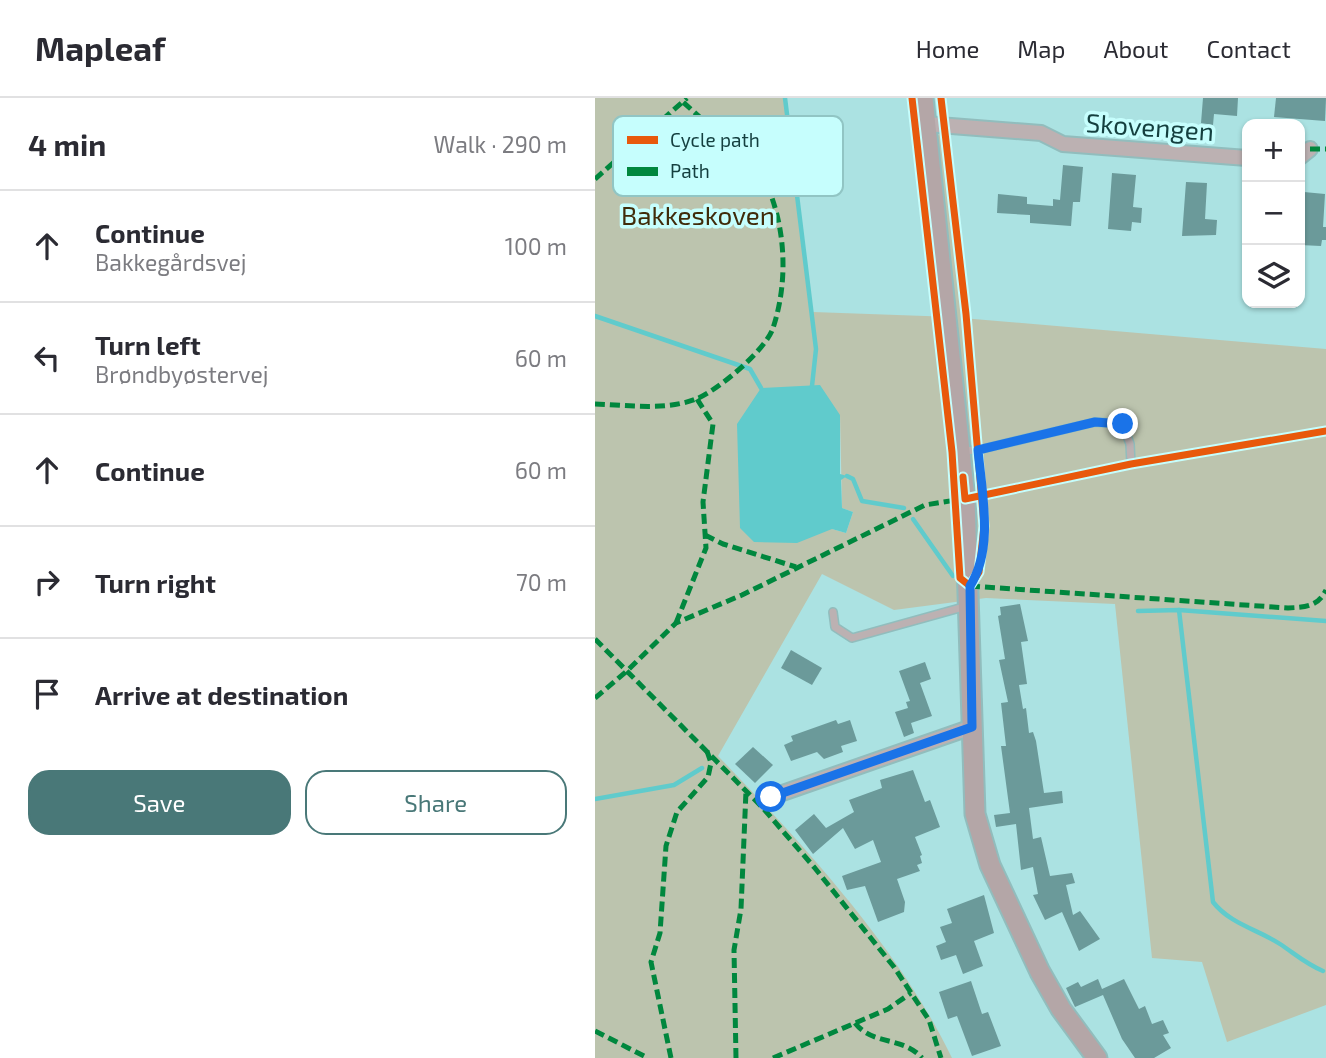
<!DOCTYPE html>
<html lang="en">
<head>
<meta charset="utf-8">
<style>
	body { margin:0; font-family:"Exo 2",sans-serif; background:#f7f7f7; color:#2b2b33 }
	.controls { position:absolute; right:21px; top:21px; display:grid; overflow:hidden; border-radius:14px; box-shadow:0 2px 5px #0004 }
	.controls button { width:63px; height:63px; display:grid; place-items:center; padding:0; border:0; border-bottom:2px solid #e1e1e2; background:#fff; color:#2b2b33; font:35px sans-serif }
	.stop { position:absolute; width:21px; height:21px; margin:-16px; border:5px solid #1a73e8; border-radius:50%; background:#fff }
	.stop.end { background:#1a73e8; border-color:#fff; box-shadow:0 2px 7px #0008 }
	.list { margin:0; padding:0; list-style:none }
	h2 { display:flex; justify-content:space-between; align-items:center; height:91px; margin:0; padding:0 28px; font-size:30px }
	h2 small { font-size:23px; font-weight:400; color:#7c7c81 }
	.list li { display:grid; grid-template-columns:46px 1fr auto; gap:21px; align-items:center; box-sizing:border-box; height:112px; padding:0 28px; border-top:2px solid #e1e1e2 }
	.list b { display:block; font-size:26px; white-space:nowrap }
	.list p { margin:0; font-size:23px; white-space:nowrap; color:#7c7c81 }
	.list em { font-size:23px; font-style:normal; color:#7c7c81 }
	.actions { display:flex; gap:14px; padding:21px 28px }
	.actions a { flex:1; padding:16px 0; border:2px solid #497878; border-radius:21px; text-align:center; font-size:24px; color:#497878 }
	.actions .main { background:#497878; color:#fff }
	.icon { flex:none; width:38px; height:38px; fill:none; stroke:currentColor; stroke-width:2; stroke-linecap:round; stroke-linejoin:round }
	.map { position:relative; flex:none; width:731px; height:960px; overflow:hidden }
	header { display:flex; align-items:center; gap:42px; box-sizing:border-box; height:98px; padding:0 35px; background:#fff; border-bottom:2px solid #e1e1e2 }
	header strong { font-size:33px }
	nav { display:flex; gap:38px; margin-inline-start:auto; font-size:24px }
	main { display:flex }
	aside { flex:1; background:#fff }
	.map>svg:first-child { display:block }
	.green { fill:#bcc4ae; fill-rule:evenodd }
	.water { fill:#60cbcc }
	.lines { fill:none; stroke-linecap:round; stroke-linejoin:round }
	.stream { stroke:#60cbcc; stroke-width:4.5 }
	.building { fill:#6b9a9a }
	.lane-casing { stroke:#91bdbd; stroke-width:10 }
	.street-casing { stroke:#91bdbd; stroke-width:18 }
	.secondary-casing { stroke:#91bdbd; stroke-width:23 }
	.lane { stroke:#bcb1b2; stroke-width:7 }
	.street { stroke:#bcb1b2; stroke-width:14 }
	.secondary { stroke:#b4a6a7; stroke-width:19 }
	.quiet { stroke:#00873e; stroke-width:5; stroke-dasharray:10 5; stroke-linecap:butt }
	.cycleway-casing { stroke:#c6fefd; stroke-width:11 }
	.cycleway { stroke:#e8590c; stroke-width:7 }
	.route { stroke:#1a73e8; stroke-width:9 }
	.labels { text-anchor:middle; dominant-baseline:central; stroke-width:7; stroke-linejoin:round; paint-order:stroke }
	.street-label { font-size:26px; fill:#143f3f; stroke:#c6fefd }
	.park-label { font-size:26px; fill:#402b0a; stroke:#c6fefd }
	.key { fill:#c6fefd; stroke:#91c5c4; stroke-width:2 }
	.key-label { font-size:19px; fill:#143f3f }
</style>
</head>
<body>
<header>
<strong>Mapleaf</strong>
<nav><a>Home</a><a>Map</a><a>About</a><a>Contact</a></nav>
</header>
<main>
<aside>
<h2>4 min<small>Walk · 290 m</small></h2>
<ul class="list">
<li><svg class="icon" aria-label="ahead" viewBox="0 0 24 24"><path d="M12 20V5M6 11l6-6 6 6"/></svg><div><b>Continue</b><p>Bakkegårdsvej</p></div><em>100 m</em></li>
<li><svg class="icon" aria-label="left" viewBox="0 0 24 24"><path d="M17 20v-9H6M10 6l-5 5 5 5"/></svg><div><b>Turn left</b><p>Brøndbyøstervej</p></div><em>60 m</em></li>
<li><svg class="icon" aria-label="ahead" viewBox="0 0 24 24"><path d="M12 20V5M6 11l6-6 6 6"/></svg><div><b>Continue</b></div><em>60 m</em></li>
<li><svg class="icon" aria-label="right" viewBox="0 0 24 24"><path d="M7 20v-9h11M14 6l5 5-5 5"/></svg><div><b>Turn right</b></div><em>70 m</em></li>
<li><svg class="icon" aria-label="arrive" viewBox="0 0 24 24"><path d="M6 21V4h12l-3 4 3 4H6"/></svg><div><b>Arrive at destination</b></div></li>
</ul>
<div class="actions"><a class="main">Save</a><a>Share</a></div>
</aside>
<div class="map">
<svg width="731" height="960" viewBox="0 0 731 960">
	<rect width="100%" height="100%" fill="#abe2e2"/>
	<path class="green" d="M0 0H190L218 214 358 219 339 41 347 33 367 220 731 251V907L632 944 607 864 557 860 520 506 391 500 299 512 227 476 123 658C208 746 304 850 357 960H0ZM245 317 247 410 258 414 251 435 237 431Z"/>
	<path class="water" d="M225 287 245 317V376L252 378 246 382 247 410 258 414 251 435 237 431 202 445 159 444 145 430 142 326 166 290Z"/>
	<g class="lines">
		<g class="stream">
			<path d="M190 0 221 251 217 288"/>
			<path d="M0 218 155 271 166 290"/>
			<path d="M252 378 258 381 267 403 309 410"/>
			<path d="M318 421 358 478"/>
			<path d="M584 512 618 804C635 826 664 832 685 846 700 856 711 866 728 873"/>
			<path d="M543 513 584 512 731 523"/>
			<path d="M0 701 79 687 107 670"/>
		</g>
	</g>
	<g class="building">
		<path d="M608 0H643L642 18 619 16 618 27 606 25Z"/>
		<path d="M681 0H731L730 23 679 19Z"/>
		<path d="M468 67 488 69 485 104H478L476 128 435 125V117L402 115 403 96 432 99V106L458 108V101L465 102Z"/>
		<path d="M517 75 541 77 538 109 547 110 546 125 537 124 536 133 513 131Z"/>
		<path d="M591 84 612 85 610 121 622 122 621 137 587 138Z"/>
		<path d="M709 94 730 96 728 129H731V142H727L726 148 705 147Z"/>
		<path d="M425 506 433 543 426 544 432 586 424 587 428 611 431 610 434 635 438 634 441 643 449 695 467 693 468 705 434 710 438 741 446 739 455 778 477 775 480 785 471 787 478 817 485 813 505 841 484 853 467 814 450 822 438 797 443 796 438 769 426 772 421 726 401 729 399 717 415 715 406 648H411L406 605 413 604 404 562 410 561 403 518 406 517 405 509Z"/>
		<path d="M196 552 227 570 217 587 186 570Z"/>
		<path d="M330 564 336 581 325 585 337 618 316 625 319 635 309 639 300 614 313 610 311 604 315 603 304 573Z"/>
		<path d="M241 622 243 626 255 622 262 643 246 648 248 654 229 661 222 654 196 663 189 647 198 643 196 638Z"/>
		<path d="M158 649 178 667 160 685 140 666Z"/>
		<path d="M318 672 330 704 335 702 345 729 320 739 327 757 325 758 327 765 322 767 325 773 302 781 310 804 309 814 283 824 270 788 252 792 247 778 286 764 278 742 260 751 248 730 218 756 200 732 219 716 231 730 259 714 254 702 287 690 285 682Z"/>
		<path d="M389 797 399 835 379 843 388 868 368 876 361 857 346 862 341 848 351 844 345 829 357 825 352 811Z"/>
		<path d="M503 881 507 891 529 881 544 911 550 908 557 926 568 922 574 935 568 937 576 950 559 960H540L527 941 508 897 480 909 471 890 483 884 486 889Z"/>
		<path d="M376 883 387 916 393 914 406 948 377 958 362 918 353 921 344 894Z"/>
	</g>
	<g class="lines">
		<defs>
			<g id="lane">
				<path d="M366 353 383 352 500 324 528 326 535 346 536 366 370 401"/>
				<path d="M238 514 240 529 257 540 372 508"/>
			</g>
			<g id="street">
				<path d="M331 26 446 35 468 46 652 60"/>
				<path d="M705 59 715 51"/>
				<path d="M176 699 377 629"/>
			</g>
			<path id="secondary" d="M328 0 370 401 380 716 395 767 445 874 466 911 502 960"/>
		</defs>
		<use href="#lane" class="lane-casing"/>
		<use href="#street" class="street-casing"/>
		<use href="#secondary" class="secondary-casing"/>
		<use href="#lane" class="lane"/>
		<use href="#street" class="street"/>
		<use href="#secondary" class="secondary"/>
		<g class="quiet">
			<path d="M715 51H731"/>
			<path d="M0 81 92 0"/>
			<path d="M0 306C33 307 70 313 101 301 122 293 171 252 178 230 198 170 188 96 148 47 140 37 123 33 112 25 104 19 96 11 88 4"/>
			<path d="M110 437 128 446 201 469"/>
			<path d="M375 488 693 510C710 509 723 509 731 492"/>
			<path d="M81 525 111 450 108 404 118 326 102 301"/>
			<path d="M0 541 167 709 219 769 299 869 334 922 346 960"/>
			<path d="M0 600 32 573 81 525 147 497 330 407 367 401"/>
			<path d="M163 705 176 699"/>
			<path d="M260 925C278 948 308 938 327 960"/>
			<path d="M0 933 53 960"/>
			<path d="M76 960 56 864 65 835 71 748 82 714 113 679 116 665 112 653"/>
			<path d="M141 960 139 852 146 811 151 693"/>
			<path d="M178 960 293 911 316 895"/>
		</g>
		<defs>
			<g id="cycleway">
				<path d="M317 0 357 354 365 480 375 488 384 474 389 428 371 216 346 0"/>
				<path d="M368 379 370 401 536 366 731 333"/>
			</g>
		</defs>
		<use href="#cycleway" class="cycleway-casing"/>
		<use href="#cycleway" class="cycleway"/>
	</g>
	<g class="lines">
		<path class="route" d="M176 699 377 629 375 488C399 450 387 396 383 352L500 324 528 326"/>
	</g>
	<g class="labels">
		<g class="street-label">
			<text transform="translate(555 28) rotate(4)">Skovengen</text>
		</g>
		<g class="park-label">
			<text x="103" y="116">Bakkeskoven</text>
		</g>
	</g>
	<rect x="18" y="18" width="230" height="80" rx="10" class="key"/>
	<rect x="32" y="38" width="31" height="8" fill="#e8590c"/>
	<rect x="32" y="69" width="31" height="9" fill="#00873e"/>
	<g class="key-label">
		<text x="75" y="49">Cycle path</text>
		<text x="75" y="80">Path</text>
	</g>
</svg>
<div class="controls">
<button>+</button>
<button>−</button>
<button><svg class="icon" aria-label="layers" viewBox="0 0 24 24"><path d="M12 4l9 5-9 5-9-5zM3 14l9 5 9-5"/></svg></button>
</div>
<div class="stop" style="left:176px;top:699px"></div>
<div class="stop end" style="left:528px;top:326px"></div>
</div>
</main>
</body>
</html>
